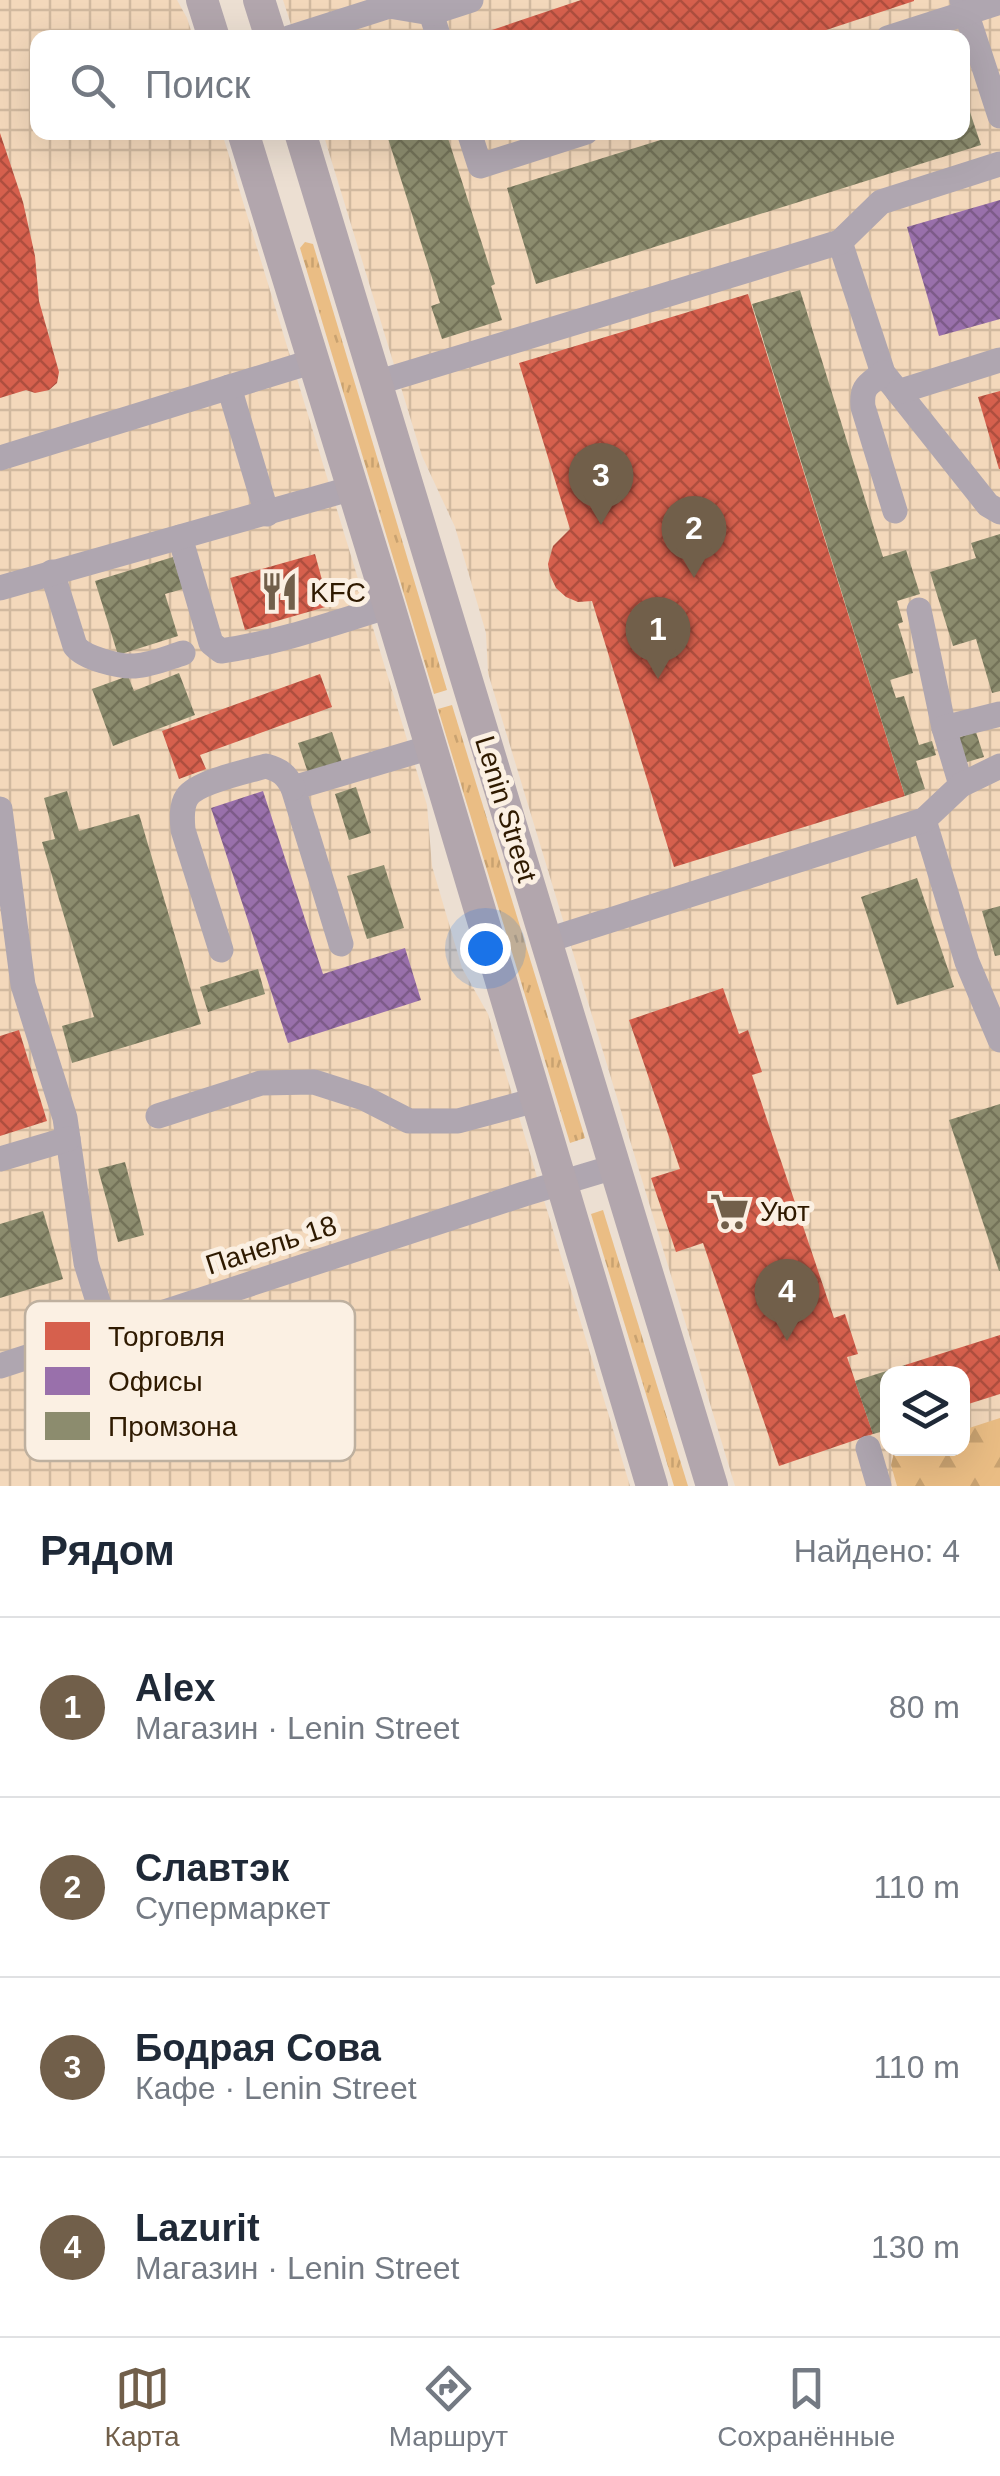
<!DOCTYPE html>
<html lang="ru">
<head>
<meta charset="utf-8">
<style>
	body { margin:0; font-family:Arial,sans-serif; background:#f2f2f3; color:#1f2937 }
	.controls { position:absolute; right:30px; bottom:30px; display:grid; overflow:hidden; border-radius:20px; box-shadow:0 10px 40px #0002 }
	.controls button { width:90px; height:90px; display:grid; place-items:center; padding:0; border:0; border-bottom:2px solid #e0e1e3; background:#fff; color:#1f2937; font:50px sans-serif }
	.you { position:absolute; left:485px; top:948px; width:35px; height:35px; margin:-25px; border:8px solid #fff; border-radius:50%; background:#1a73e8; box-shadow:0 0 0 15px #1a73e833 }
	.badge { display:grid; place-items:center; width:65px; height:65px; border-radius:50%; background:#715f4a; color:#fff; font-size:32px; font-weight:700 }
	.pin { position:absolute; translate:-50% -82px; filter:drop-shadow(0 2px 5px #0008) }
	.pin::after { content:''; position:absolute; top:52px; width:35px; height:30px; background:inherit; clip-path:polygon(0 0,100% 0,50% 100%) }
	.list { margin:0; padding:0; list-style:none }
	h2 { display:flex; justify-content:space-between; align-items:center; height:130px; margin:0; padding:0 40px; font-size:42px }
	h2 small { font-size:32px; font-weight:400; color:#747a83 }
	.list li { display:grid; grid-template-columns:65px 1fr auto; gap:30px; align-items:center; box-sizing:border-box; height:180px; padding:0 40px; border-top:2px solid #e0e1e3 }
	.list b { display:block; font-size:38px; white-space:nowrap }
	.list p { margin:0; font-size:32px; white-space:nowrap; color:#747a83 }
	.list em { font-size:32px; font-style:normal; color:#747a83 }
	.icon { flex:none; width:55px; height:55px; fill:none; stroke:currentColor; stroke-width:2; stroke-linecap:round; stroke-linejoin:round }
	.map { position:relative; flex:none; width:1000px; height:1486px; overflow:hidden }
	.search { position:absolute; background:#fff; box-shadow:0 10px 40px #0002; left:30px; right:30px; top:30px; height:110px; display:flex; align-items:center; gap:25px; box-sizing:border-box; padding:0 35px; border-radius:20px; color:#747a83; font-size:38px }
	.sheet { height:850px; background:#fff }
	nav { display:flex; justify-content:space-around; align-items:center; box-sizing:border-box; height:140px; border-top:2px solid #e0e1e3; background:#fff; font-size:28px; color:#747a83 }
	nav a { display:grid; justify-items:center; gap:5px }
	nav .on { color:#715f4a }
	.map>svg:first-child { display:block }
	.industrial { fill:url(#industrial-grid); fill-rule:evenodd }
	.grass { fill:url(#grass-tufts) }
	.forest { fill:url(#forest-firs) }
	.shops { fill:url(#shops-cross-hatch) }
	.offices { fill:url(#offices-cross-hatch) }
	.industry { fill:url(#industry-cross-hatch) }
	.lines { fill:none; stroke-linecap:round; stroke-linejoin:round }
	.minor { stroke:#afa6b0; stroke-width:25 }
	.major { stroke:#b2a6ad; stroke-width:32 }
	.labels { text-anchor:middle; dominant-baseline:central; stroke-width:10; stroke-linejoin:round; paint-order:stroke }
	.poi-label { font-size:28px; fill:#2f1a00; stroke:#fbf0e3; text-anchor:start }
	.street-label { font-size:28px; fill:#2f1a00; stroke:#fbf0e3 }
	.key { fill:#fbf0e3; stroke:#beb09f; stroke-width:2.5 }
	.key-label { font-size:28px; fill:#2f1a00 }
</style>
</head>
<body>
<div class="map">
<svg width="1000" height="1486" viewBox="0 0 1000 1486">
	<defs>
		<pattern id="industrial-grid" width="8" height="8" patternUnits="userSpaceOnUse" patternTransform="scale(2.5)"><rect width="8" height="8" fill="#f3d8bb"/><path d="M0 4h8M4 0v8" fill="none" stroke="#d1b99f"/></pattern>
		<pattern id="grass-tufts" width="24" height="20" patternUnits="userSpaceOnUse" patternTransform="scale(2.5)"><rect width="24" height="20" fill="#eabd84"/><path d="M3 7l-1-3M5 7V3M7 7l1-3M15 17l-1-3M17 17v-4M19 17l1-3" fill="none" stroke="#c9a270"/></pattern>
		<pattern id="forest-firs" width="22" height="20" patternUnits="userSpaceOnUse" patternTransform="scale(2.5)"><rect width="22" height="20" fill="#eabd84"/><path d="M5 1l3.5 6h-7zM16 11l3.5 6h-7z" fill="#c9a270"/></pattern>
		<pattern id="shops-cross-hatch" width="8" height="8" patternUnits="userSpaceOnUse" patternTransform="scale(2.5)"><rect width="8" height="8" fill="#d6604d"/><path d="M0 0l8 8M0 8l8-8" fill="none" stroke="#ae4e3e"/></pattern>
		<pattern id="offices-cross-hatch" width="8" height="8" patternUnits="userSpaceOnUse" patternTransform="scale(2.5)"><rect width="8" height="8" fill="#9970ab"/><path d="M0 0l8 8M0 8l8-8" fill="none" stroke="#7d5b89"/></pattern>
		<pattern id="industry-cross-hatch" width="8" height="8" patternUnits="userSpaceOnUse" patternTransform="scale(2.5)"><rect width="8" height="8" fill="#8c8c6e"/><path d="M0 0l8 8M0 8l8-8" fill="none" stroke="#737258"/></pattern>
	</defs>
	<rect width="100%" height="100%" fill="#ecdfd2"/>
	<g class="industrial">
		<path d="M0 0H177L187 18 193 37 38 38V132L222 133 427 805 432 866 462 968 488 1014 630 1486H0Z"/>
		<path d="M283 0H1000V1486H735L488 673 486 633 455 527 422 456 323 133 962 132V38L295 37ZM888 1374H962V1448H888Z"/>
	</g>
	<g class="grass">
		<path d="M305 242 313 244 447 690 434 694 300 248Z"/>
		<path d="M452 705 585 1138 570 1143 438 709Z"/>
		<path d="M603 1210 688 1486H674L591 1214Z"/>
	</g>
	<path class="forest" d="M1000 1418V1486H897L891 1465 894 1453 907 1449 962 1448 963 1430Z"/>
	<g class="shops">
		<path d="M581 0H914V1L802 38H468Z"/>
		<path d="M0 133 23 202 35 256 39 301 59 372 57 383 49 390 35 393 26 390 0 398Z"/>
		<path d="M748 294 905 796 674 867 592 601 578 602 566 597 556 588 550 575 548 564 553 546 570 529 519 363Z"/>
		<path d="M1000 391V469H999L978 397Z"/>
		<path d="M315 554 329 606 245 630 230 578Z"/>
		<path d="M320 674 332 707 200 755 206 769 179 779 162 731Z"/>
		<path d="M723 988 739 1034 748 1030 762 1072 752 1075 834 1318 845 1314 858 1354 847 1357 873 1434 779 1466 703 1243 676 1252 651 1178 680 1169 629 1020Z"/>
		<path d="M19 1030 47 1121 0 1136V1036Z"/>
		<path d="M1000 1335V1394L962 1406V1374H908L905 1365Z"/>
	</g>
	<g class="offices">
		<path d="M1000 200V319L939 336 907 227Z"/>
		<path d="M263 791 323 974 405 948 421 1000 288 1043 211 808Z"/>
	</g>
	<g class="industry">
		<path d="M962 88 981 145 536 284 507 188 686 132H962Z"/>
		<path d="M386 132H446L495 284 491 286 502 320 442 339 431 306 440 303Z"/>
		<path d="M800 290 883 557 906 550 920 594 897 601 903 622 898 624 913 673 890 680 896 698 904 696 919 745 932 741 936 755 916 761 925 789 905 796 752 304Z"/>
		<path d="M1000 534V691L992 693 976 639 953 646 930 572 976 558 971 543Z"/>
		<path d="M173 557 183 589 165 594 178 636 118 655 95 581Z"/>
		<path d="M179 673 195 715 113 746 92 689 128 676 134 691Z"/>
		<path d="M332 732 342 762 308 773 298 743Z"/>
		<path d="M976 732 984 757 964 763 957 738Z"/>
		<path d="M356 787 371 833 349 840 335 794Z"/>
		<path d="M67 791 79 831 139 814 201 1024 72 1063 62 1026 94 1017 42 842 55 839 44 798Z"/>
		<path d="M384 865 404 928 367 939 347 876Z"/>
		<path d="M917 878 954 987 897 1005 861 897Z"/>
		<path d="M1000 906V955L995 956 982 911Z"/>
		<path d="M258 969 265 994 208 1012 200 987Z"/>
		<path d="M1000 1104V1271H999L949 1120Z"/>
		<path d="M125 1162 144 1235 118 1242 98 1169Z"/>
		<path d="M43 1211 63 1279 0 1298V1224Z"/>
		<path d="M905 1365 908 1374H888V1430L873 1434 855 1381Z"/>
	</g>
	<g class="lines">
		<g class="minor">
			<path d="M962 0 1000 116"/>
			<path d="M431 13 439 38"/>
			<path d="M289 38 389 6 431 13 471 0"/>
			<path d="M888 38 1000 2"/>
			<path d="M469 132 480 166 586 132"/>
			<path d="M840 242 883 373 988 505 1000 512"/>
			<path d="M883 373C868 385 861 386 863 407L895 511"/>
			<path d="M376 383 840 242 881 202 1000 164"/>
			<path d="M229 387 267 514"/>
			<path d="M898 392 1000 360"/>
			<path d="M0 458 314 361"/>
			<path d="M180 537 211 643 221 651C278 643 334 623 389 606"/>
			<path d="M52 572 75 646C84 658 119 667 135 666 151 665 167 658 183 653"/>
			<path d="M0 588 353 488"/>
			<path d="M919 610 944 728 961 785"/>
			<path d="M944 728 1000 714"/>
			<path d="M0 809 23 985 65 1118 86 1263 107 1330"/>
			<path d="M924 820 967 962 1000 1040"/>
			<path d="M545 941 924 820 961 785 1000 766"/>
			<path d="M341 944 293 788 431 747"/>
			<path d="M221 950 183 830C182 819 181 806 187 797 197 782 248 771 266 766 280 770 286 774 293 788"/>
			<path d="M158 1116 261 1083 314 1082 364 1098 409 1121H458L536 1100"/>
			<path d="M0 1159 68 1139"/>
			<path d="M0 1366 524 1194 614 1167"/>
			<path d="M868 1448 879 1486"/>
		</g>
		<g class="major">
			<path d="M202 0 214 38"/>
			<path d="M259 0 271 38"/>
			<path d="M243 132 389 606 652 1486"/>
			<path d="M300 132 712 1486"/>
		</g>
	</g>
	<defs>
		<symbol id="restaurant-bare" viewBox="-9 -9 18 18"><path d="M-5-6h1v4h1v-4h1v4h1v-4h1v5L-1.5 .5V6h-2V.5L-5-1ZM5-6V6H3V1.5H1.5Q1.5-4 5-6Z" fill="#715f4a" stroke="#fbf0e3" stroke-width="2.5" paint-order="stroke"/></symbol>
		<symbol id="supermarket-bare" viewBox="-9 -9 18 18"><path d="M-6-5.5h2.5l.6 2H6L4.5 2H-2.5L-4.4-4H-6ZM-1.5 3.2a1.3 1.3 0 1 0 .1 0ZM3 3.2a1.3 1.3 0 1 0 .1 0Z" fill="#715f4a" stroke="#fbf0e3" stroke-width="2.5" paint-order="stroke"/></symbol>
	</defs>
	<g fill-rule="evenodd">
		<use href="#restaurant-bare" x="252" y="564" width="55" height="55"/>
		<use href="#supermarket-bare" x="702" y="1184" width="55" height="55"/>
	</g>
	<g class="labels">
		<g class="poi-label">
			<text x="310" y="592">KFC</text>
			<text x="760" y="1211">Уют</text>
		</g>
		<g class="street-label">
			<text transform="translate(506 809) rotate(73)">Lenin Street</text>
			<text transform="translate(271 1245) rotate(-18)">Панель 18</text>
		</g>
	</g>
	<rect x="25" y="1301" width="330" height="160" rx="15" class="key"/>
	<rect x="45" y="1322" width="45" height="28" fill="#d6604d"/>
	<rect x="45" y="1367" width="45" height="28" fill="#9970ab"/>
	<rect x="45" y="1412" width="45" height="28" fill="#8c8c6e"/>
	<g class="key-label">
		<text x="108" y="1346">Торговля</text>
		<text x="108" y="1391">Офисы</text>
		<text x="108" y="1436">Промзона</text>
	</g>
</svg>
<div class="controls">
<button><svg class="icon" aria-label="layers" viewBox="0 0 24 24"><path d="M12 4l9 5-9 5-9-5zM3 14l9 5 9-5"/></svg></button>
</div>
<div class="you"></div>
<div class="pin badge" style="left:658px;top:679px">1</div>
<div class="pin badge" style="left:694px;top:578px">2</div>
<div class="pin badge" style="left:601px;top:525px">3</div>
<div class="pin badge" style="left:787px;top:1341px">4</div>
<div class="search"><svg class="icon" aria-label="search" viewBox="0 0 24 24"><circle cx="10" cy="10" r="6"/><path d="M15 15l6 6"/></svg>Поиск</div>
</div>
<section class="sheet">
<h2>Рядом<small>Найдено: 4</small></h2>
<ul class="list">
<li><span class="badge">1</span><div><b>Alex</b><p>Магазин · Lenin Street</p></div><em>80 m</em></li>
<li><span class="badge">2</span><div><b>Славтэк</b><p>Супермаркет</p></div><em>110 m</em></li>
<li><span class="badge">3</span><div><b>Бодрая Сова</b><p>Кафе · Lenin Street</p></div><em>110 m</em></li>
<li><span class="badge">4</span><div><b>Lazurit</b><p>Магазин · Lenin Street</p></div><em>130 m</em></li>
</ul>
</section>
<nav>
<a class="on"><svg class="icon" aria-label="map" viewBox="0 0 24 24"><path d="M3 6l6-2 6 2 6-2v14l-6 2-6-2-6 2zM9 4v14M15 6v14"/></svg>Карта</a>
<a><svg class="icon" aria-label="directions" viewBox="0 0 24 24"><path d="M12 3l9 9-9 9-9-9zM9 14v-3h6M13 9l2 2-2 2"/></svg>Маршрут</a>
<a><svg class="icon" aria-label="saved" viewBox="0 0 24 24"><path d="M7 4h10v16l-5-4-5 4z"/></svg>Сохранённые</a>
</nav>
</body>
</html>
